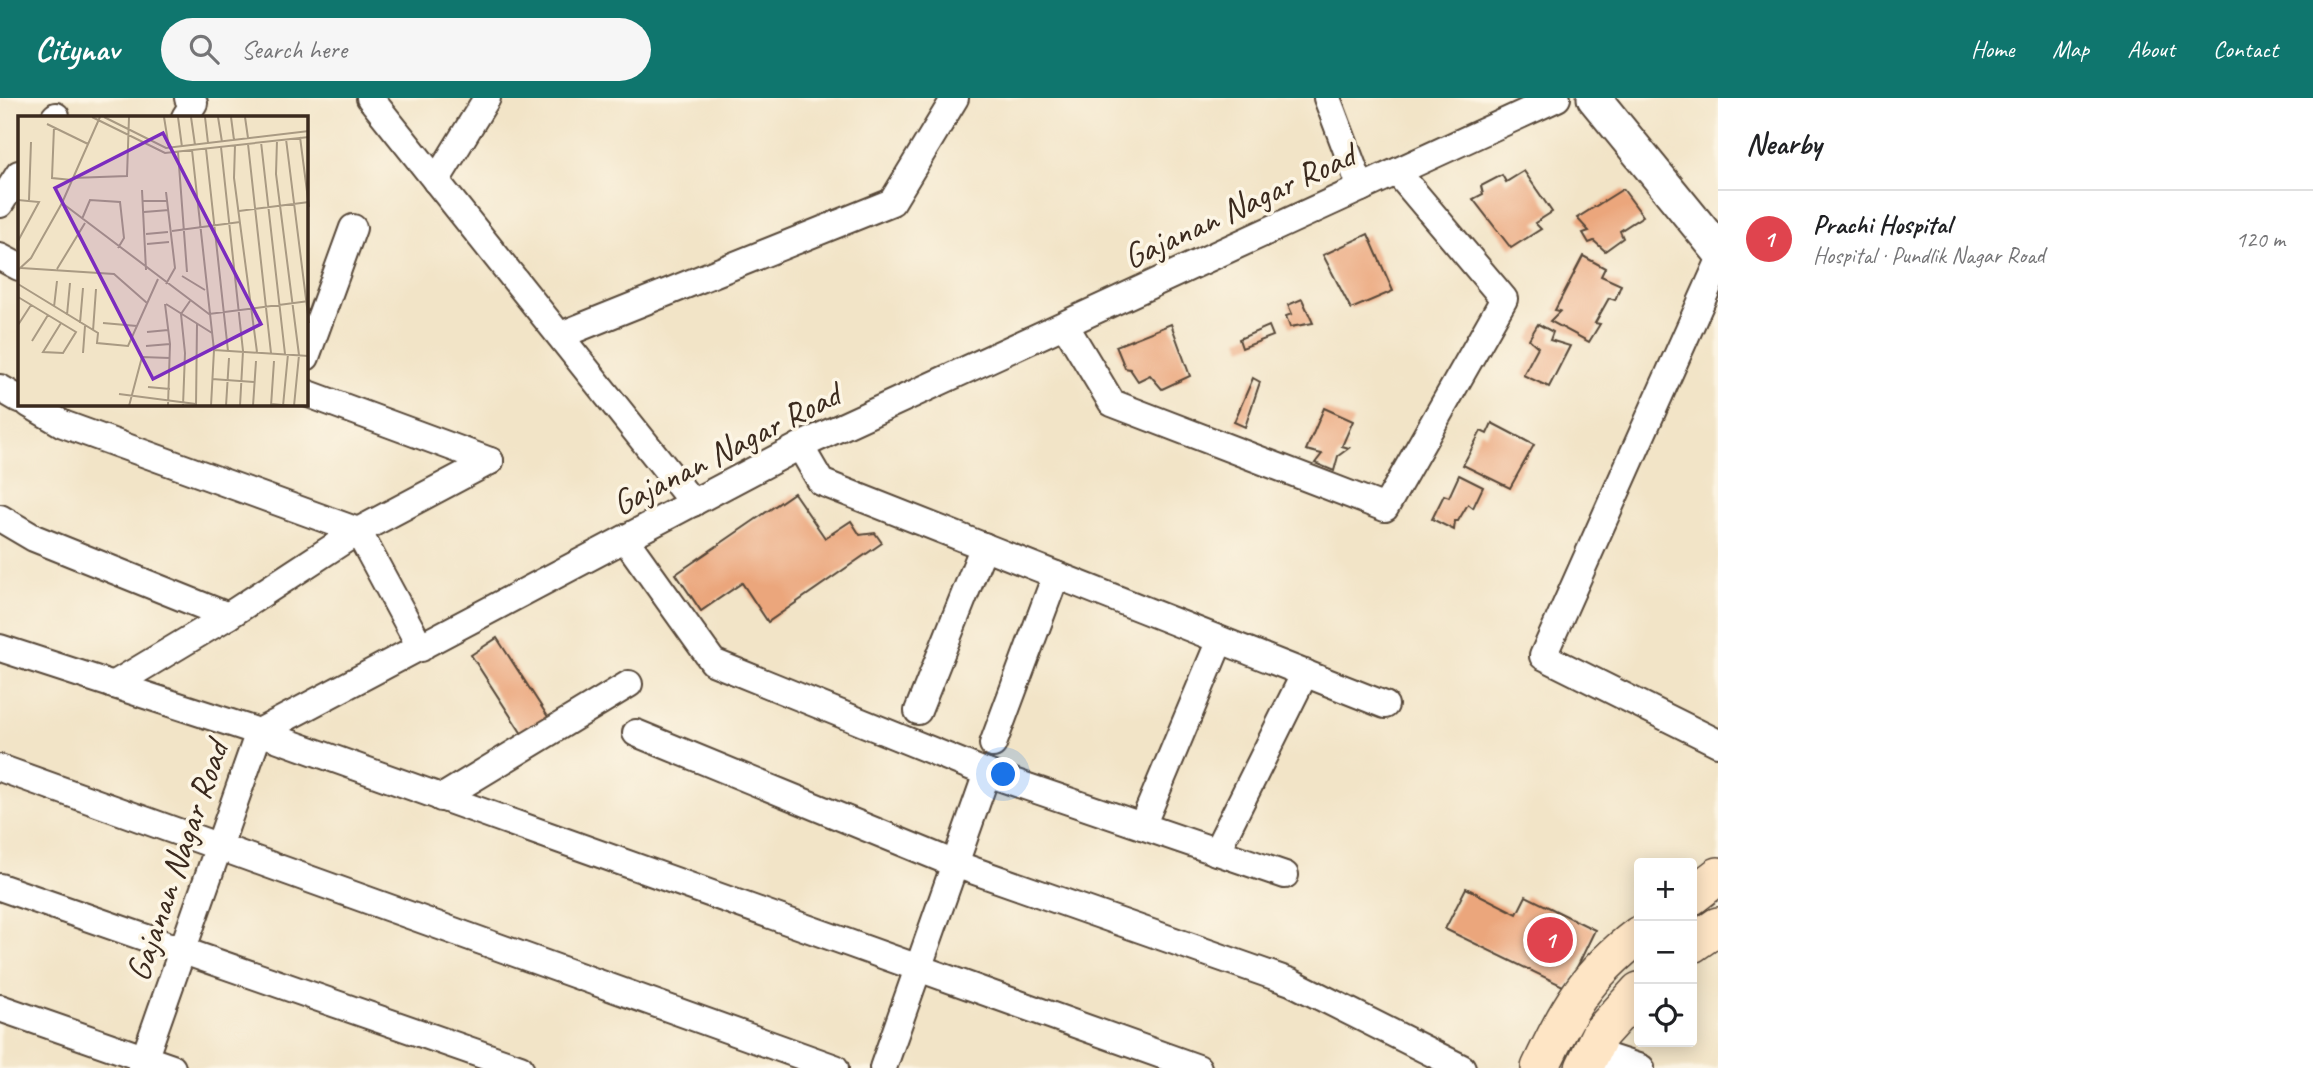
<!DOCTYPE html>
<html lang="en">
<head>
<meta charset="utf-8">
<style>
	body { margin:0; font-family:Caveat,sans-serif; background:#f6f6f6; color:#202124 }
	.controls { position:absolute; right:21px; bottom:21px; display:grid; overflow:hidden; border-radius:7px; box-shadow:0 4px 18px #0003 }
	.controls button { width:63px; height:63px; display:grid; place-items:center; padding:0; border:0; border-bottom:2px solid #e0e0e0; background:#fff; color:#202124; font:35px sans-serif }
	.you { position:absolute; left:1004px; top:677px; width:24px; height:24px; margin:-18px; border:5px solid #fff; border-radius:50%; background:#1a73e8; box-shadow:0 0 0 10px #1a73e833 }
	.badge { display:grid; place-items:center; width:46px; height:46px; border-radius:50%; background:#0f766e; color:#fff; font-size:23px; font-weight:700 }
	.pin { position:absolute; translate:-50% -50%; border:4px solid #fff; box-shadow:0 2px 7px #0006 }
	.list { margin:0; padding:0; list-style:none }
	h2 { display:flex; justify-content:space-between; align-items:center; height:91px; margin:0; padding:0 28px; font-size:30px }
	h2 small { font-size:23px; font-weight:400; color:#757577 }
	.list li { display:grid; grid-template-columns:46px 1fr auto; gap:21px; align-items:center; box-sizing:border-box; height:98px; padding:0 28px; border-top:2px solid #e0e0e0 }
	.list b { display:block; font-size:26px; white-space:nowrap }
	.list p { margin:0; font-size:23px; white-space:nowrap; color:#757577 }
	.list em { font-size:23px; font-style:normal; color:#757577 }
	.icon { flex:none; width:38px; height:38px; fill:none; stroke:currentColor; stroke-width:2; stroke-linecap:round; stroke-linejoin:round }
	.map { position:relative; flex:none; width:1718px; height:970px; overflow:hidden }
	header { display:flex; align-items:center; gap:42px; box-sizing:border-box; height:98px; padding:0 35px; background:#0f766e; color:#fff }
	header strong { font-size:33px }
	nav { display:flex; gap:38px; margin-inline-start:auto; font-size:24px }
	.search { width:490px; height:63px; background:#f6f6f6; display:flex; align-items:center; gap:18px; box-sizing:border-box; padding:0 24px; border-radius:38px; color:#757577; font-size:26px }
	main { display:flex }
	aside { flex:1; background:#fff }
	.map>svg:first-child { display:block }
	.building { fill:#eba67c }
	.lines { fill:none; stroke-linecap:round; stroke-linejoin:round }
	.minor-casing { stroke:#564637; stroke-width:30 }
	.tertiary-casing { stroke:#564637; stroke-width:37 }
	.secondary-casing { stroke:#564637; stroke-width:40 }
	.minor { stroke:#fff; stroke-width:26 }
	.tertiary { stroke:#fff; stroke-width:33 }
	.secondary { stroke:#fee5c5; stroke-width:37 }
	.labels { text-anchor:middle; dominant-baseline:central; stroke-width:7; stroke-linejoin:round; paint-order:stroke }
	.street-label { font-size:35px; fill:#3b2a1e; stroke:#fcf5e5 }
	.inset-road { fill:none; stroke:#a99a83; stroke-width:2 }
	.view { fill:#7b2cbf; fill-opacity:0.15; stroke:#7b2cbf; stroke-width:3.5 }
	.inset-edge { fill:none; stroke:#3b2a1e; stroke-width:3.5 }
</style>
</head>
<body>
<header>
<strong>Citynav</strong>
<div class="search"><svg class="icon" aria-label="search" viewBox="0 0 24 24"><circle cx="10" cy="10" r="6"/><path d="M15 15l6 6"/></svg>Search here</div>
<nav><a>Home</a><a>Map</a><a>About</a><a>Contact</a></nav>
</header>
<main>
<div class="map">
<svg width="1718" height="970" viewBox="0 0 1718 970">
	<rect width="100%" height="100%" fill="#fcf5e5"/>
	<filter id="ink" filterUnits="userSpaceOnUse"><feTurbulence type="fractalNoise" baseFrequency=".0143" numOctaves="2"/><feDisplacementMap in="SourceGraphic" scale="14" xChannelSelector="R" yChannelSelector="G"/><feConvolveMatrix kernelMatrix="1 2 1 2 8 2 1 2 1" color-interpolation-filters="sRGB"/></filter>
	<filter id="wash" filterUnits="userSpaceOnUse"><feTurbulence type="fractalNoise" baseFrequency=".00686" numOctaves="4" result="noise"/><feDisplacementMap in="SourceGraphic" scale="28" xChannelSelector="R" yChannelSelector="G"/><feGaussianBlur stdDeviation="1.57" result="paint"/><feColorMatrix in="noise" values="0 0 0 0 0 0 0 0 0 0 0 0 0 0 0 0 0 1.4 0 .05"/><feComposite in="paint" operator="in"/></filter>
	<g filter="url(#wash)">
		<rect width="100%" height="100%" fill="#f2e4c7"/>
		<g id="blocks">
			<g class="building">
				<path d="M1524 73 1552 114 1535 125 1541 131 1511 150 1473 101 1483 96 1481 88 1502 77 1506 84Z"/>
				<path d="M1623 91 1643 118 1620 133 1623 140 1605 153 1594 143 1589 145 1583 135 1589 133 1577 120Z"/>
				<path d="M1368 136 1393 193 1351 211 1323 157Z"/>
				<path d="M1583 158 1605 170 1601 178 1621 187 1615 202 1609 200 1595 225 1600 226 1589 244 1550 223 1560 213 1555 212Z"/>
				<path d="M1302 201 1313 225 1290 229 1286 218 1292 216 1288 207Z"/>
				<path d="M1171 226 1190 278 1162 291 1150 277 1138 283 1130 271 1125 270 1116 248Z"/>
				<path d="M1538 226 1553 234 1550 242 1570 248 1549 289 1523 277 1538 249 1529 241Z"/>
				<path d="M1269 228 1273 238 1242 250 1239 241Z"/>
				<path d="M1253 280 1260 284 1245 329 1234 324Z"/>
				<path d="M1324 310 1353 323 1342 348 1349 350 1338 358 1334 373 1315 365 1322 356 1306 352Z"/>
				<path d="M1492 325 1534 347 1510 390 1463 367 1481 333 1487 336Z"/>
				<path d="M1459 377 1483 389 1473 410 1468 406 1458 423H1455L1454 432 1432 421 1444 397 1449 399Z"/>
				<path d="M794 395 825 440 851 423 860 437 875 435 882 445 768 524 742 485 701 513 676 476Z"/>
				<path d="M497 540 550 622 524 639 471 557Z"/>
				<path d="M1466 790 1517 816 1526 798 1595 832 1567 890 1445 831Z"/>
			</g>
		</g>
	</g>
	<g filter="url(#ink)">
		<use href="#blocks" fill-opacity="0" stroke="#564637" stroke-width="2"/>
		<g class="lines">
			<defs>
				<g id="minor">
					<path d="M370 0 693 405"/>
					<path d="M1327 0 1361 90"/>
					<path d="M55 19 56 18"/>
					<path d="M185 19 194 5 188 0"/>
					<path d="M436 83 487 0"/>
					<path d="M0 106 19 76"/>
					<path d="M0 159 19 169"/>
					<path d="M1718 166 1543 558 1718 645"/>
					<path d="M1065 227 1112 305 1385 410 1504 201 1397 74"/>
					<path d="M561 237 892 104 955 0"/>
					<path d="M306 259 353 130"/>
					<path d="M0 290 19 301"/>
					<path d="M306 295 490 363"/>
					<path d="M29 306 63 326 358 433 421 550"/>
					<path d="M800 348 821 384 1385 607"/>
					<path d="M0 420 34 440 228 518"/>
					<path d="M625 441 713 564 987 675 1285 777"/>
					<path d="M0 550 259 634 1198 970"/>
					<path d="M113 587 228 518 358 433 490 363"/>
					<path d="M918 613 984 448"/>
					<path d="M636 635 955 766 1291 884 1462 970"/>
					<path d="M993 646 1056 477"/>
					<path d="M0 670 835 970"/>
					<path d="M441 700 629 586"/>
					<path d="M1142 728 1220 542"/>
					<path d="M1216 754 1305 575"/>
					<path d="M0 789 520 970"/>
					<path d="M0 910 172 970"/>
					<path d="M1592 954 1641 970"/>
					<path d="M141 970 259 634 800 348 1557 0"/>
					<path d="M883 970 987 675"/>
				</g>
				<path id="tertiary" d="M1594 0 1718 152"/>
				<g id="secondary">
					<path d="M1692 798 1718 778"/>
					<path d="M1692 846 1718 828"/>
					<path d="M1540 970C1568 911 1585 878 1639 837"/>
					<path d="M1584 970 1600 936 1639 893"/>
				</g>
			</defs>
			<use href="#minor" class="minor-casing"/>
			<use href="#tertiary" class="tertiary-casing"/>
			<use href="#secondary" class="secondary-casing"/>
			<use href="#minor" class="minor"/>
			<use href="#tertiary" class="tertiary"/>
			<use href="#secondary" class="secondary"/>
		</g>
	</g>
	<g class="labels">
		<g class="street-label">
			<text transform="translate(1239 108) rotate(-25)">Gajanan Nagar Road</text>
			<text transform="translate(726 351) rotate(-27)">Gajanan Nagar Road</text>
			<text transform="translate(177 763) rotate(-71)">Gajanan Nagar Road</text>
		</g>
	</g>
	<g transform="translate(18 18)">
		<rect width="290" height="290" fill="#f2e4c7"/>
		<path class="inset-road" d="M74 1 147 37 291 21M86 1 148 32 291 15M146 1 151 32M160 1 164 31M173 1 177 29M187 1 190 27M200 1 204 26M213 1 216 24M227 1 230 22M29 8 70 28M36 11 34 62 54 64M282 21 291 91M268 23 291 207M259 24 258 58 281 239 276 290M243 26 267 238M230 28 253 237M217 29 216 62 239 236M203 31 225 235 222 290M188 33 210 235M174 34 196 234 193 290M160 36 169 156M54 62 109 60 111 1M124 74 128 154M148 76 157 152 148 168M0 84 21 86 0 125M11 84 13 26M125 85H150M44 87 191 198 291 185M221 95 291 86M126 96 151 94M64 103 72 84 102 86 106 122 100 132M154 115 222 106M128 118 150 116M129 128 151 126M3 152 96 158 129 187M39 153 67 107M0 154 13 142 44 87 82 1M164 160 187 174M0 168 80 217 79 227 110 230 140 163M0 181 58 216 45 237 25 236 43 207M147 188 152 228 150 290M148 188 194 217M36 191 39 165M49 199 52 167M62 207 65 172M85 207 119 210M0 209 13 189M75 215 78 173M129 216 150 214M14 225 30 199M128 230 152 228M196 234 291 240M65 237 67 210M194 263 236 266M130 271 152 273M101 278 178 288M253 288 274 290M111 290 124 241 152 242M165 290 167 237 163 198 172 185M178 290 179 208M208 290 211 242M235 290 238 245M253 290 256 245M265 290 270 238"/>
		<path class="view" d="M145 17 243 208 135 263 37 72Z"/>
		<rect width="290" height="290" class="inset-edge"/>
	</g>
</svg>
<div class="controls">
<button>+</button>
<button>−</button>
<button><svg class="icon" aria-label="locate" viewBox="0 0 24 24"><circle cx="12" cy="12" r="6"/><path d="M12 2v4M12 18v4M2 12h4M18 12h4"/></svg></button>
</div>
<div class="you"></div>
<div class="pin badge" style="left:1550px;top:842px;background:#e0444e">1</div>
</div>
<aside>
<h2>Nearby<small></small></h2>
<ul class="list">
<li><span class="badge" style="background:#e0444e">1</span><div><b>Prachi Hospital</b><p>Hospital · Pundlik Nagar Road</p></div><em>120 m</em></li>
</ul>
</aside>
</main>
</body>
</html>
